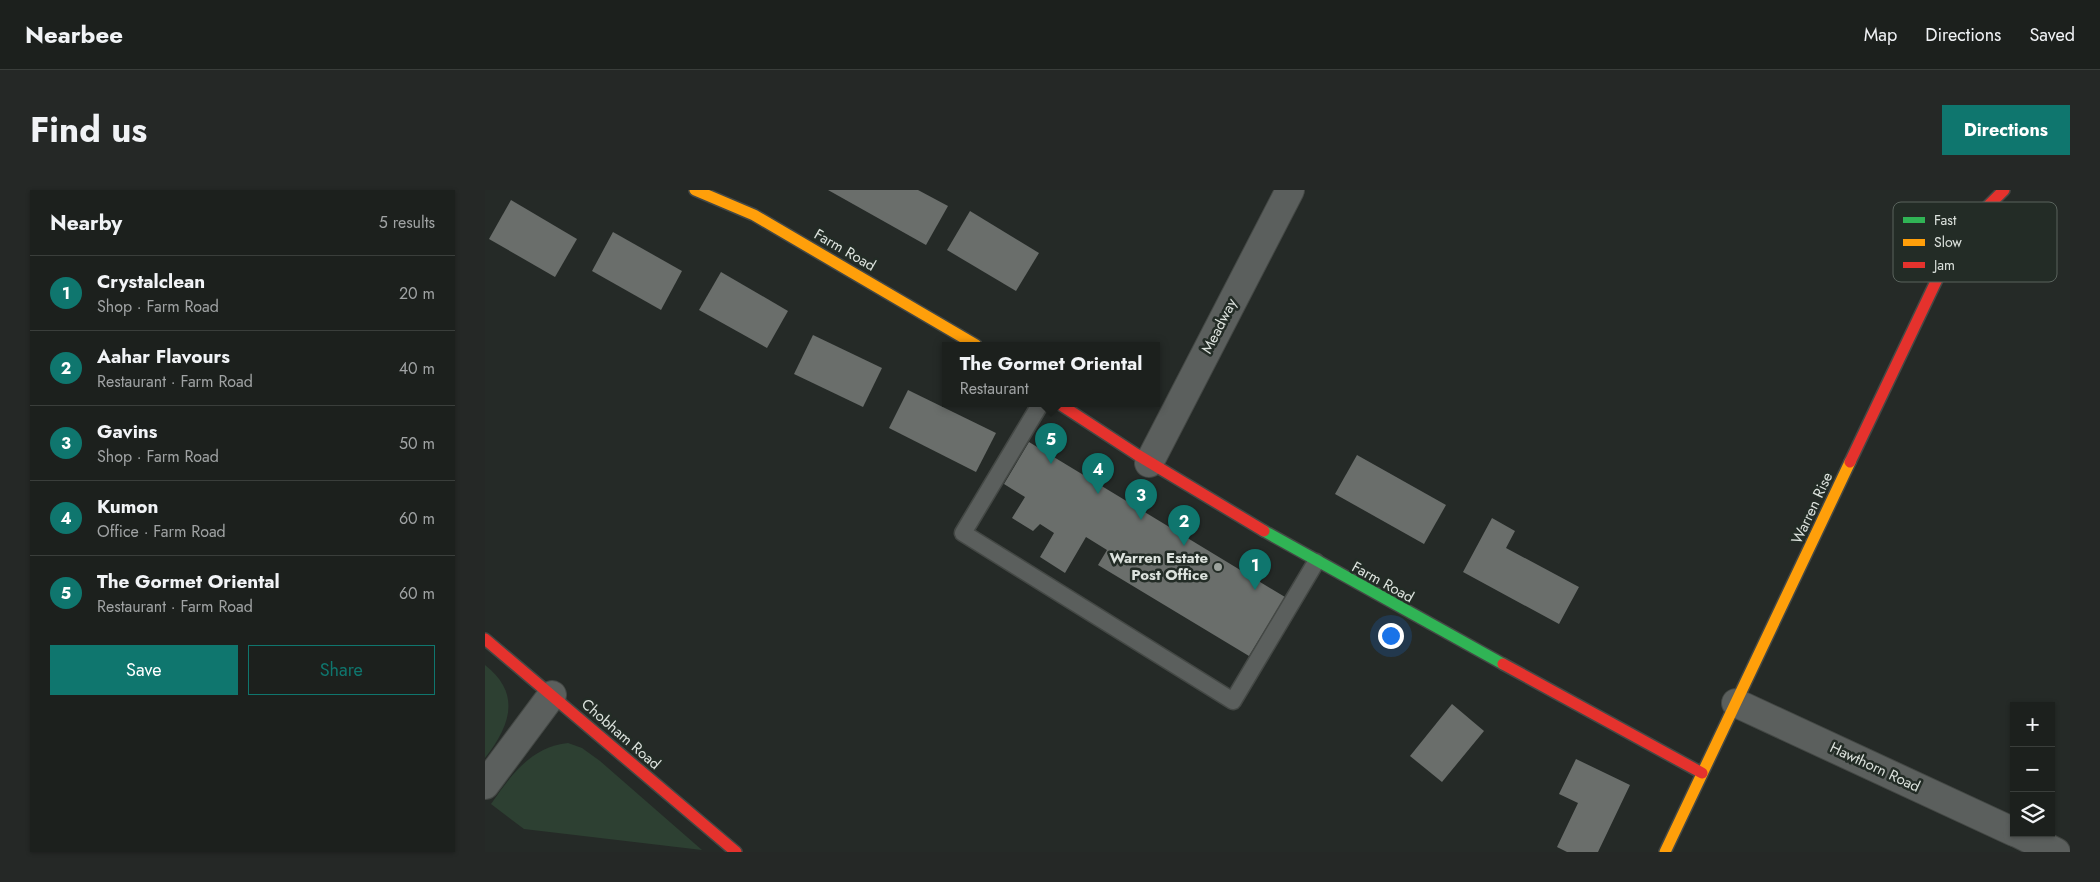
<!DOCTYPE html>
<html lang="en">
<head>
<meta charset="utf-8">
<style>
	body { margin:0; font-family:Jost,sans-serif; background:#252826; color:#f1f3f6 }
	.controls { position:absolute; right:15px; bottom:15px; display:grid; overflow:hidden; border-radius:0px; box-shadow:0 1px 4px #0004 }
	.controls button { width:45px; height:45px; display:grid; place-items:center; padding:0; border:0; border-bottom:1px solid #3a3e3b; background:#1c201d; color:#f1f3f6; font:25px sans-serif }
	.you { position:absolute; left:905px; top:445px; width:18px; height:18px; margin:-12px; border:4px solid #fff; border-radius:50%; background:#1a73e8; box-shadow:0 0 0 8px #1a73e833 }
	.badge { display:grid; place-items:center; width:32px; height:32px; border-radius:50%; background:#0f766e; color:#fff; font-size:16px; font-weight:700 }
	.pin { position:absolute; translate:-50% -41px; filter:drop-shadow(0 1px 2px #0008) }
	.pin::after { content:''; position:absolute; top:26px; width:18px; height:15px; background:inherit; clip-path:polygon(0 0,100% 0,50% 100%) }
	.popup { position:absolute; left:457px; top:152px; width:218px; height:65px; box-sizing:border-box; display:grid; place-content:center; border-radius:0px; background:#1c201d; filter:drop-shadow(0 1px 4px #0005); font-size:16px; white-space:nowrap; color:#a0a3a4 }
	.popup b { font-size:19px; color:#f1f3f6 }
	.popup::after { content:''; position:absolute; left:50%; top:100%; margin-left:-10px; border:10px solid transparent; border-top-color:#1c201d }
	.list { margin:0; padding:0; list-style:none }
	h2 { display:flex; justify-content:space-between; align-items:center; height:65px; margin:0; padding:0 20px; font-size:21px }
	h2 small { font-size:16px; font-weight:400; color:#a0a3a4 }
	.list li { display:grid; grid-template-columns:32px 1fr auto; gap:15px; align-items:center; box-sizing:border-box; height:75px; padding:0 20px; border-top:1px solid #3a3e3b }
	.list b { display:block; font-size:19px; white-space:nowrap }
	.list p { margin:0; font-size:16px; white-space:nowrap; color:#a0a3a4 }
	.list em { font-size:16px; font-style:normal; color:#a0a3a4 }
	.actions { display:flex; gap:10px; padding:15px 20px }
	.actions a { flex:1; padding:11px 0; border:1px solid #0f766e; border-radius:0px; text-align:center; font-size:18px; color:#0f766e }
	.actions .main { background:#0f766e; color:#fff }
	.icon { flex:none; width:28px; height:28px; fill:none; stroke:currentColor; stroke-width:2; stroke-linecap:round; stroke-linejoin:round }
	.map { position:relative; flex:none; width:1585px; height:662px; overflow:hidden; border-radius:0px }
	header { display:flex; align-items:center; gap:30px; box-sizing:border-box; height:70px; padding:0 25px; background:#1c201d; border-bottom:1px solid #3a3e3b }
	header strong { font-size:24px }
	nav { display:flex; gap:28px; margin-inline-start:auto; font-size:18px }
	.intro { display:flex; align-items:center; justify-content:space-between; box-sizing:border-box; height:120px; padding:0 30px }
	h1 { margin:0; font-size:35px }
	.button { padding:12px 22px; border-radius:0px; background:#0f766e; color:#fff; font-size:18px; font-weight:700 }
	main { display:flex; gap:30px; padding:0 30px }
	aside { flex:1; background:#1c201d; border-radius:0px; box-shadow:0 1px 4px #0004 }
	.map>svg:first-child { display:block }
	.green { fill:#2d4032 }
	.building { fill:#6a6e6b }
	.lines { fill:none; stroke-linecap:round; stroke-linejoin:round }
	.lane-casing { stroke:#444845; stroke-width:19 }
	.street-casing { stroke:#444845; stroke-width:30 }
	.fast-casing { stroke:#444845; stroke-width:14 }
	.slow-casing { stroke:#444845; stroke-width:14 }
	.jam-casing { stroke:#444845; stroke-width:14 }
	.lane { stroke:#5b5f5d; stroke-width:16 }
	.street { stroke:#5b5f5d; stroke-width:28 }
	.fast { stroke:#30b455; stroke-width:11 }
	.slow { stroke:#ff9f0a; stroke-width:11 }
	.jam { stroke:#e5322d; stroke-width:11 }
	.poi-dot { fill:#9ca29d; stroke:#232c26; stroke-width:2 }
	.labels { text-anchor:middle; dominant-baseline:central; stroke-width:5; stroke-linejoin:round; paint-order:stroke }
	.street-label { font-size:15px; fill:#dce2dd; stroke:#232c26 }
	.poi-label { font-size:15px; font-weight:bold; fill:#dce2dd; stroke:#232c26; text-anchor:end }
	.key { fill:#232c26; stroke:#5a635d; stroke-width:1 }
	.key-label { font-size:14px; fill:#dce2dd }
</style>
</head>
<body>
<header>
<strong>Nearbee</strong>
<nav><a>Map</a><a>Directions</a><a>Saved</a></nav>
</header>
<div class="intro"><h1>Find us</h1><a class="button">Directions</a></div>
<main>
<aside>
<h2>Nearby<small>5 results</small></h2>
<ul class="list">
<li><span class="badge">1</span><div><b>Crystalclean</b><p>Shop · Farm Road</p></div><em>20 m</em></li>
<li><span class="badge">2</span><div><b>Aahar Flavours</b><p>Restaurant · Farm Road</p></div><em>40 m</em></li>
<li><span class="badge">3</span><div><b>Gavins</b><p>Shop · Farm Road</p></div><em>50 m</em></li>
<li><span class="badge">4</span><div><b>Kumon</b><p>Office · Farm Road</p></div><em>60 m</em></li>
<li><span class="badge">5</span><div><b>The Gormet Oriental</b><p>Restaurant · Farm Road</p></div><em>60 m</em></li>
</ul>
<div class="actions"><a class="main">Save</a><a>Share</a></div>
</aside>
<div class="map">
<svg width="1585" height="662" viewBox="0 0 1585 662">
	<rect width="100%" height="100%" fill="#252a27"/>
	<g class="green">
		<path d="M0 475C37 504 25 536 0 568Z"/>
		<path d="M83 553 97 558 115 571 217 660 39 639 6 614C26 585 46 557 83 553Z"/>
	</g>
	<g class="building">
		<path d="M343 0H433L463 16 441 55Z"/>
		<path d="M26 10 92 49 70 87 4 49Z"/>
		<path d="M485 21 554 63 531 101 462 60Z"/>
		<path d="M128 42 197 81 176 120 107 81Z"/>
		<path d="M236 82 303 121 282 158 214 120Z"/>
		<path d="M328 145 397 178 378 217 309 184Z"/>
		<path d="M423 200 511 243 491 282 404 238Z"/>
		<path d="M544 252 800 407 764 466 613 375 622 360 601 347 580 383 555 367 569 343 555 334 548 341 527 328 540 307 519 294Z"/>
		<path d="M872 265 961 315 939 354 850 304Z"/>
		<path d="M1007 328 1030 341 1021 358 1094 397 1074 434 978 382Z"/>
		<path d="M967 514 999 541 957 592 925 566Z"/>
		<path d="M1091 569 1145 595 1113 662H1082L1072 657 1093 613 1074 604Z"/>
	</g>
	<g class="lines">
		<defs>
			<path id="lane" d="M556 213 478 343 748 511 831 372"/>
			<g id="street">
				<path d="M664 273 805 0"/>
				<path d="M1251 513 1529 642"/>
				<path d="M0 595 67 505"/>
				<path d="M1532 643 1571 662"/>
			</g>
			<path id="fast" d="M779 341 1018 474"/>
			<g id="slow">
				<path d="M210 0 269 25 491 155"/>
				<path d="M1180 662 1365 272"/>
			</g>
			<g id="jam">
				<path d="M573 213 651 264 779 341"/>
				<path d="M1365 272 1466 60 1481 38 1519 0"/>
				<path d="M0 449 251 662"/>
				<path d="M1018 474 1217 583"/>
			</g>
		</defs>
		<use href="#lane" class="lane-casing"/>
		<use href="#street" class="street-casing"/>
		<use href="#fast" class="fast-casing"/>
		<use href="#slow" class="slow-casing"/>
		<use href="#jam" class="jam-casing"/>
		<use href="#lane" class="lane"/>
		<use href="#street" class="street"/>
		<use href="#fast" class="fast"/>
		<use href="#slow" class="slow"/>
		<use href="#jam" class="jam"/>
	</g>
	<circle class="poi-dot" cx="733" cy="377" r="5"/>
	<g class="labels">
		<g class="street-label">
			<text transform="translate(360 60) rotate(30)">Farm Road</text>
			<text transform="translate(734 136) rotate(-63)">Meadway</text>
			<text transform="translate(1327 318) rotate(-65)">Warren Rise</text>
			<text transform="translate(898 392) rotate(29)">Farm Road</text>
			<text transform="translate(136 544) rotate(41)">Chobham Road</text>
			<text transform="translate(1390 577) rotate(25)">Hawthorn Road</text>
		</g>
		<g class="poi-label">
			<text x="723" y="368">Warren Estate<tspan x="723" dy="17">Post Office</tspan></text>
		</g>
	</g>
	<rect x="1408" y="12" width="164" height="80" rx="8" class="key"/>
	<rect x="1418" y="27" width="22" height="6" fill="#30b455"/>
	<rect x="1418" y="49" width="22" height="7" fill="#ff9f0a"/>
	<rect x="1418" y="72" width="22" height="6" fill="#e5322d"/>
	<g class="key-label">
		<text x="1449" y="35">Fast</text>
		<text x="1449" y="57">Slow</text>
		<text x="1449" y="80">Jam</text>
	</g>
</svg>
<div class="controls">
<button>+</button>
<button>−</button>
<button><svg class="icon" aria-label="layers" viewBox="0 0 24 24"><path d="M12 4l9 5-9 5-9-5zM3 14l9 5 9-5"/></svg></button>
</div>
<div class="you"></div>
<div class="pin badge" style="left:770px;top:400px">1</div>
<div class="pin badge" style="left:699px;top:356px">2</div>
<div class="pin badge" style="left:656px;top:330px">3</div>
<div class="pin badge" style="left:613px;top:304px">4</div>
<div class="pin badge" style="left:566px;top:274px">5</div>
<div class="popup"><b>The Gormet Oriental</b>Restaurant</div>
</div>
</main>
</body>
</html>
